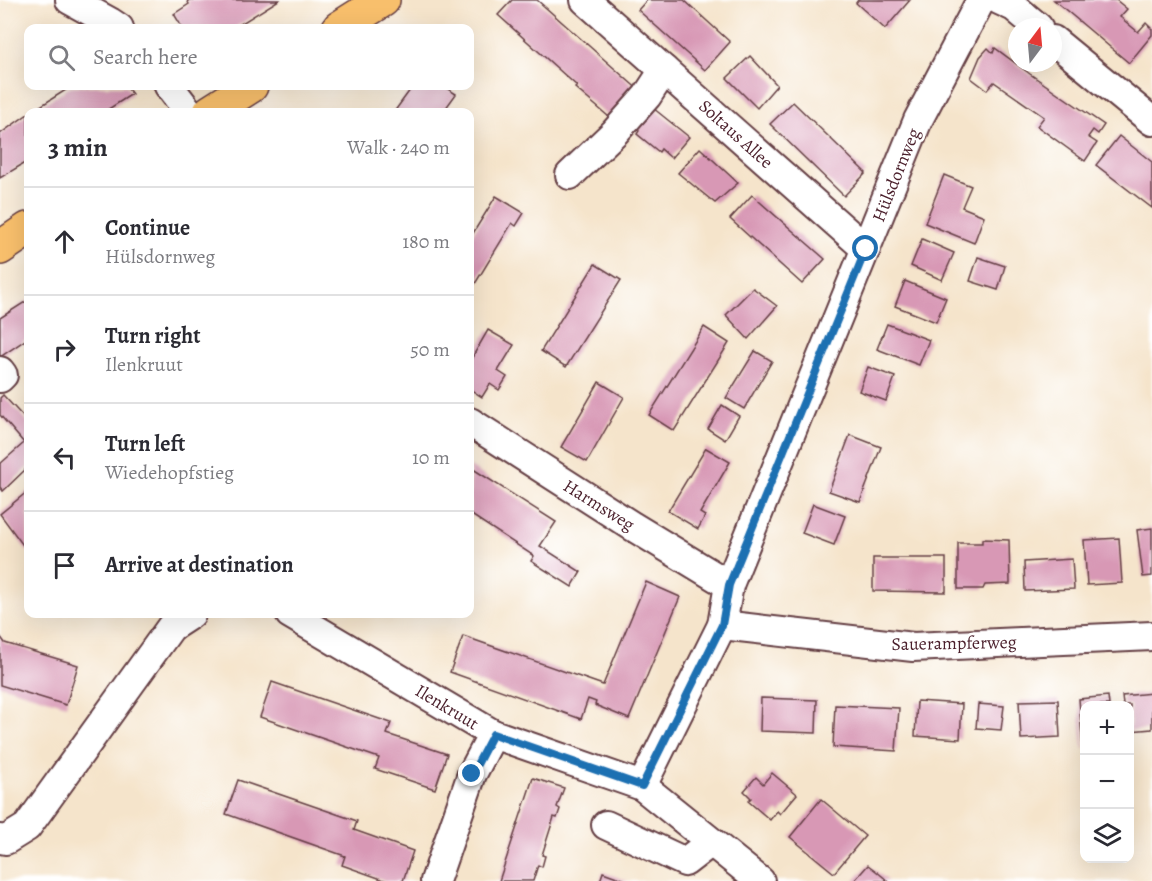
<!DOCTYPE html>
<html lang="en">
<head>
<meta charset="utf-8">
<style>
	body { margin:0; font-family:Alegreya,serif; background:#f2f2f3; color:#2b2b33 }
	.controls { position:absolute; right:18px; bottom:18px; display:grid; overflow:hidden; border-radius:12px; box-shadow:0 6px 24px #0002 }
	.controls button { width:54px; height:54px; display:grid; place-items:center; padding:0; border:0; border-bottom:2px solid #e1e1e2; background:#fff; color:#2b2b33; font:30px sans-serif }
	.compass { position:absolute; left:1008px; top:18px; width:54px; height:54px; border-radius:50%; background:#fff; box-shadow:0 6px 24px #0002; rotate:16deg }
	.stop { position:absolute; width:18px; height:18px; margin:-14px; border:4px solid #1f6fb2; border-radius:50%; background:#fff }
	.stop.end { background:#1f6fb2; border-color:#fff; box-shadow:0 2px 6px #0008 }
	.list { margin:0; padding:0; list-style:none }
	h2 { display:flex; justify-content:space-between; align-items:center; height:78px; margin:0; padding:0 24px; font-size:26px }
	h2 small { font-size:20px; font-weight:400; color:#7c7c81 }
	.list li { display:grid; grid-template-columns:39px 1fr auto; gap:18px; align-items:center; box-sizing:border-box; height:108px; padding:0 24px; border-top:2px solid #e1e1e2 }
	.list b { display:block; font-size:22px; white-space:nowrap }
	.list p { margin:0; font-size:20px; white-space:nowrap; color:#7c7c81 }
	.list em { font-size:20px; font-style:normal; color:#7c7c81 }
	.icon { flex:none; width:33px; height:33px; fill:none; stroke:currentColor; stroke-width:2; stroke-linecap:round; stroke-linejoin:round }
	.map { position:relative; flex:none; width:1152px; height:881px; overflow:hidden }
	.search { position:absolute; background:#fff; box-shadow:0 6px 24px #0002; left:24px; top:24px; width:450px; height:66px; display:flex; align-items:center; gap:15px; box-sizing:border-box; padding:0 21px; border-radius:12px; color:#7c7c81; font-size:22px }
	.panel { position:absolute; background:#fff; box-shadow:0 6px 24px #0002; left:24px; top:108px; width:450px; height:510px; border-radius:12px }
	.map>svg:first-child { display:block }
	.building { fill:#d898b5 }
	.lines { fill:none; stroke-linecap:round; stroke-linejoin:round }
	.minor-casing { stroke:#643d43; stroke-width:32 }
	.major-casing { stroke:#643d43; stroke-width:36 }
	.minor { stroke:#fff; stroke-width:28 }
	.major { stroke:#f8bf6c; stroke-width:33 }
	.route { stroke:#1f6fb2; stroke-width:8 }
	.labels { text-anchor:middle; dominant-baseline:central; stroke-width:5; stroke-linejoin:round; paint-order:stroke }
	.street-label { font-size:18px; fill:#4a1f2b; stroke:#fff }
</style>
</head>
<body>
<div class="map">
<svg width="1152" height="881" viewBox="0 0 1152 881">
	<rect width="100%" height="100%" fill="#fff"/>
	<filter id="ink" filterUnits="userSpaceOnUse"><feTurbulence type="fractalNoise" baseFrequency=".0167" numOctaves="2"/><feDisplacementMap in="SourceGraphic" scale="12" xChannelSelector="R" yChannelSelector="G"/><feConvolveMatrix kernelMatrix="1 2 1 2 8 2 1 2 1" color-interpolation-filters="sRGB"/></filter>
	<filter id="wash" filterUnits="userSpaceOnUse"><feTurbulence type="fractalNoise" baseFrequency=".008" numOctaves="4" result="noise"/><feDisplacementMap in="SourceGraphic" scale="24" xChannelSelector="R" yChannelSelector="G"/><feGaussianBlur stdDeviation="1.35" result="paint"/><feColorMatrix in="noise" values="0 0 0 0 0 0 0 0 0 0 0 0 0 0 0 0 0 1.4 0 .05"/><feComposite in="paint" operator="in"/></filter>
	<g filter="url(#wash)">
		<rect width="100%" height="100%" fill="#f5e4cb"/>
		<g id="blocks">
			<g class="building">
				<path d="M187 0H279L234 28H179L182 27 174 14 189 4Z"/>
				<path d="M512 0H537L641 92 615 122 575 88 577 86 498 15Z"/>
				<path d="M647 0H684L730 42 705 70 638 10Z"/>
				<path d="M858 0H910L885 29 856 3Z"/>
				<path d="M1054 0H1116L1127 9 1120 17 1138 32 1146 23 1152 29V35L1129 63Z"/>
				<path d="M988 48 993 53 995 48 1030 74 1104 125 1098 134 1093 130 1088 137 1097 143 1085 161 1037 126 1044 117 994 82 987 90 971 78 980 57Z"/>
				<path d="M750 56 777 85 757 108 727 78Z"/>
				<path d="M72 86H126L132 94 104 112H31Z"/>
				<path d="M413 86H443L456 94 443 112H394Z"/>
				<path d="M793 102 866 173 844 196 770 124Z"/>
				<path d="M648 104 689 137 671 158 661 149 659 152 637 134 639 131 631 124Z"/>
				<path d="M28 114V161L0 178V134Z"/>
				<path d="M1119 136 1152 162V208L1096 165Z"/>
				<path d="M700 148 738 183 715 203 678 173Z"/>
				<path d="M944 175 971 186 962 207 984 216 974 243 925 223Z"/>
				<path d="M752 195 825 259 802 284 730 219Z"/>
				<path d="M496 196 524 213 516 226 512 223 470 292V238Z"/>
				<path d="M922 239 954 253 942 280 911 266Z"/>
				<path d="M978 257 1005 266 998 290 970 281Z"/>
				<path d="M595 264 621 280 566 367 541 351Z"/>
				<path d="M905 281 946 298 936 322 895 306Z"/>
				<path d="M753 288 777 306 748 339 726 315Z"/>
				<path d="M28 300V338L0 357V318Z"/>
				<path d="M887 324 929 340 919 365 877 349Z"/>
				<path d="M704 327 729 343 674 431 649 415Z"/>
				<path d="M488 330 514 345 498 371 507 377 499 390 490 384 482 397 470 389V361Z"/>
				<path d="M755 351 772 361 744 409 726 398Z"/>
				<path d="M868 367 895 377 886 401 859 391Z"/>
				<path d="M599 382 624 397 587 462 561 447Z"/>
				<path d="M3 395 28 422V467L3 491 0 487V464L24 443 0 415V398Z"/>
				<path d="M722 405 739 416 725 440 708 429Z"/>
				<path d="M850 435 881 447 860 502 829 491Z"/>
				<path d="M706 448 730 462 700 513 705 516 698 529 668 511Z"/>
				<path d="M470 467 556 522 540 546 581 572 572 587 531 561 534 556 470 514Z"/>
				<path d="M28 491V552L0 514Z"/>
				<path d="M813 504 845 516 834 545 802 533Z"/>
				<path d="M1152 528V576L1143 577 1137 530Z"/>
				<path d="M1119 538 1122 583 1087 585 1084 540Z"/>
				<path d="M982 539 1009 540 1010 584 985 585 983 589H958V543H982Z"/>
				<path d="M873 558H946V592L873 591Z"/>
				<path d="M1072 559 1074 589 1025 591 1024 562Z"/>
				<path d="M646 582 680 597 629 719 595 705 596 702 588 699 581 719 450 672 463 636 603 685Z"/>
				<path d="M0 636 5 643 78 665 66 705 0 685Z"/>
				<path d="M272 682 391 723 387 734 447 754 435 789 375 769 379 758 260 717Z"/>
				<path d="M1152 693V729L1130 731V705H1123L1122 696Z"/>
				<path d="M1108 696 1109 705H1084V749H1083L1079 699Z"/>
				<path d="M761 698 817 700 816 733 760 731Z"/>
				<path d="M1058 700 1060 737 1021 739 1019 701Z"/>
				<path d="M917 701 962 704 960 739 915 736Z"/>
				<path d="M978 704 1004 706 1001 730 976 728Z"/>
				<path d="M835 705 899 708 896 751 833 747Z"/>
				<path d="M772 773 797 794 780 814 777 811 770 820 748 801 751 798 744 791 756 777 763 784Z"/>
				<path d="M533 778 564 788 557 807 560 809 557 818 554 817 542 855 545 856 542 867 538 865 533 881H499Z"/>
				<path d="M238 780 357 821 354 830 413 851 403 881H387L342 865 345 856 226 814Z"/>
				<path d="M821 799 865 836 834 873 790 837Z"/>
				<path d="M868 865 876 871 888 881H854Z"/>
				<path d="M603 872 628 881H600Z"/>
			</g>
		</g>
	</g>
	<g filter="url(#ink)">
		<use href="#blocks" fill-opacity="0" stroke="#643d43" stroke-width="1.5"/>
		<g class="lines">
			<defs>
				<g id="minor">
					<path d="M70 0 110 22 119 28"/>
					<path d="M585 0 866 249"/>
					<path d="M999 0 1014 7 1038 27"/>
					<path d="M1053 40 1152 121"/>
					<path d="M169 86 189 112"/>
					<path d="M570 175 615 132 647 96 664 70"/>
					<path d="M0 371 3 375 0 378"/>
					<path d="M470 422 632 526 729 585"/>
					<path d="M290 614 493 734 642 786 760 881"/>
					<path d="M722 625 913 647 1152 636"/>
					<path d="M642 786 722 625 729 585 918 120 981 0"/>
					<path d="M606 825 685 862 711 842"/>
					<path d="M0 839 6 840 27 827 171 627 191 614"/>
					<path d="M435 881 472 774 493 734"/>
				</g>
				<g id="major">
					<path d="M339 28 383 0"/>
					<path d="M210 112 251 86"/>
					<path d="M0 248 28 229"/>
				</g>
			</defs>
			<use href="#minor" class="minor-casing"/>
			<use href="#major" class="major-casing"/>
			<use href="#minor" class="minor"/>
			<use href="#major" class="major"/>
		</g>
	</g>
	<g class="lines" filter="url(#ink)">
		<path class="route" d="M472 774 493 734 642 786 722 625 729 585 866 249"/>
	</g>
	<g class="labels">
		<g class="street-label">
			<text transform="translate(736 134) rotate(42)">Soltaus Allee</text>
			<text transform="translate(896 175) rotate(-68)">Hülsdornweg</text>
			<text transform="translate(599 505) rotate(32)">Harmsweg</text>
			<text transform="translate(954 643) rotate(-1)">Sauerampferweg</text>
			<text transform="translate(447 707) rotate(31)">Ilenkruut</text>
		</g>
	</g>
</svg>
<div class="controls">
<button>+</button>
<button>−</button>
<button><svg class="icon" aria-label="layers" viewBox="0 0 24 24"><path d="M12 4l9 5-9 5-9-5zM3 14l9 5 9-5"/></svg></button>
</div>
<svg class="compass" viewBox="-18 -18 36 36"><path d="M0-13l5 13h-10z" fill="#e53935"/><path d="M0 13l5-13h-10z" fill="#7c7c81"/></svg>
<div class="stop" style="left:866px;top:249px"></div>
<div class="stop end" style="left:472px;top:774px"></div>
<div class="search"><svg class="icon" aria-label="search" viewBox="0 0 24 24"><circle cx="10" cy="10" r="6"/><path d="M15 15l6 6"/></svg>Search here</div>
<section class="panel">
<h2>3 min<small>Walk · 240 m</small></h2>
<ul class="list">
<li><svg class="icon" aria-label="ahead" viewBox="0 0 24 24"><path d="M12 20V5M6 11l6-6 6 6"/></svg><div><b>Continue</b><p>Hülsdornweg</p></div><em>180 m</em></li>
<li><svg class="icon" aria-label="right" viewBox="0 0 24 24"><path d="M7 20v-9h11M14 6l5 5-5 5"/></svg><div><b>Turn right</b><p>Ilenkruut</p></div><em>50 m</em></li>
<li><svg class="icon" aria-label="left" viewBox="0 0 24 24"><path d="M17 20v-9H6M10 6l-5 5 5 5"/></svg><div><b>Turn left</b><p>Wiedehopfstieg</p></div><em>10 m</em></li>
<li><svg class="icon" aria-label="arrive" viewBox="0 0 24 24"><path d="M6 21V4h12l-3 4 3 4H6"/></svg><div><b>Arrive at destination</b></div></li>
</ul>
</section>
</div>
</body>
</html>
